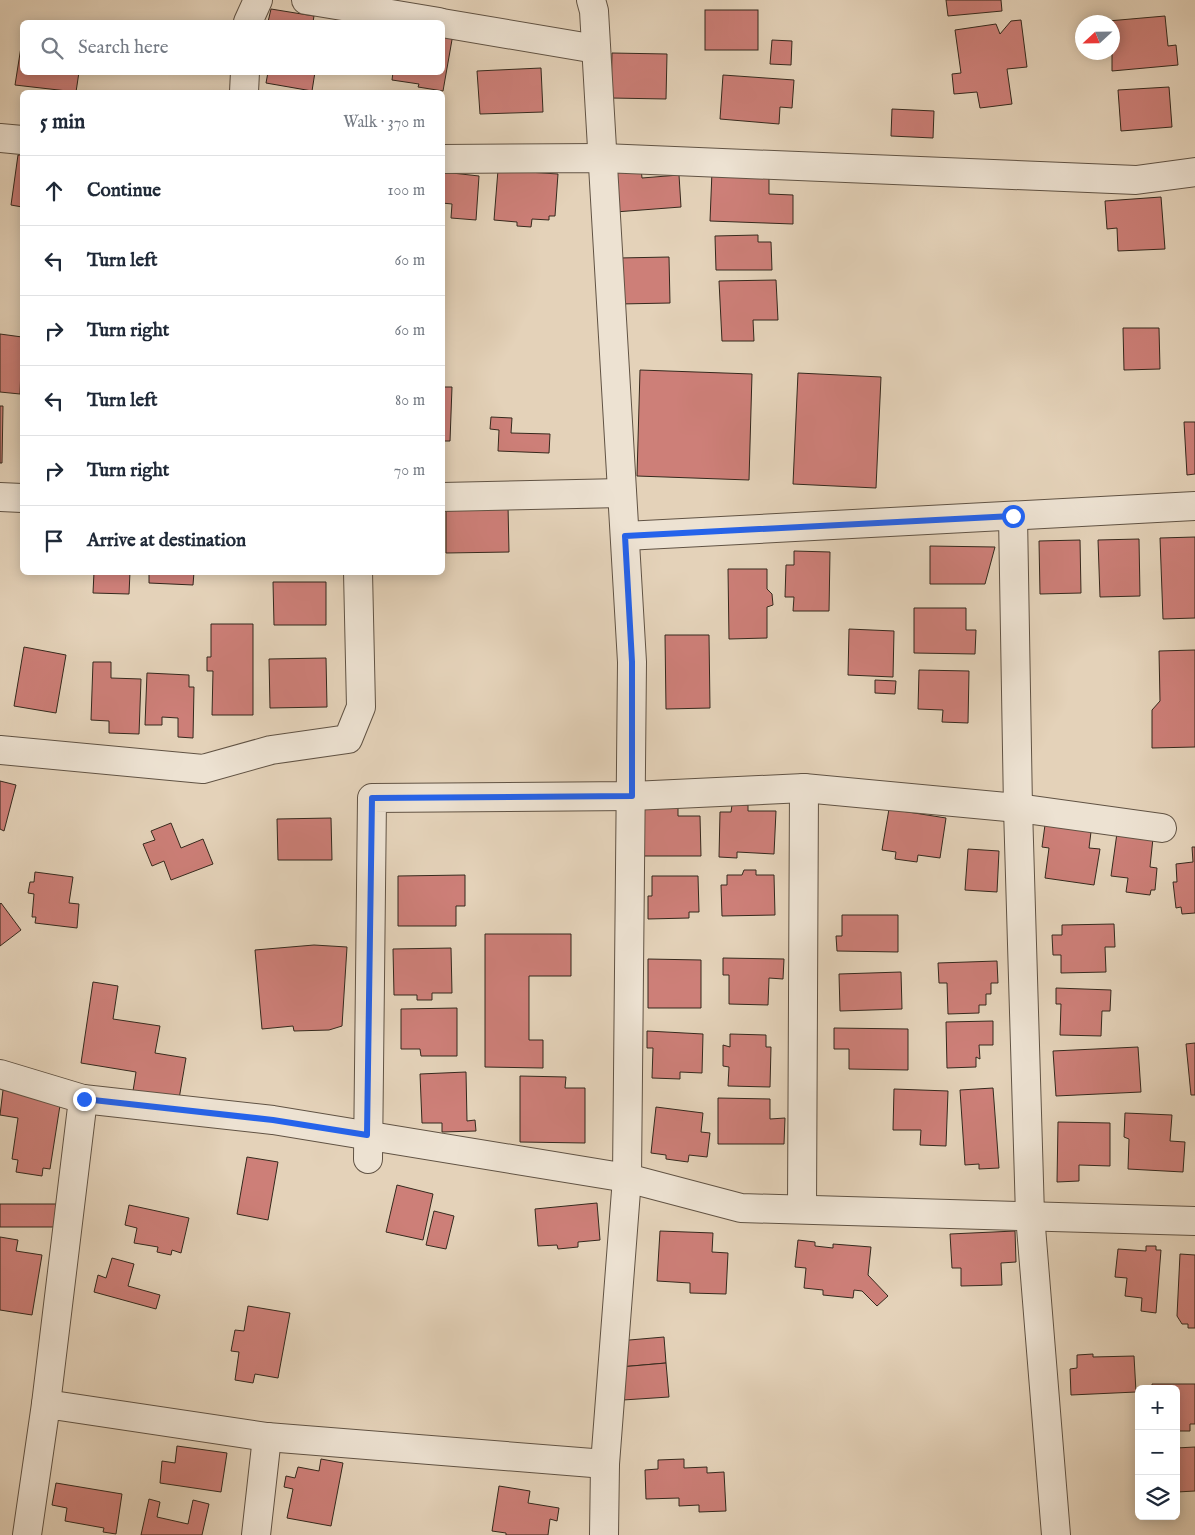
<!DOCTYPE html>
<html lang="en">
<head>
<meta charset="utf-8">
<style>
	body { margin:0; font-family:"IM FELL English",serif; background:#f2f2f3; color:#1f2937 }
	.controls { position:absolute; right:15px; bottom:15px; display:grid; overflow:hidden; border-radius:8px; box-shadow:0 2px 12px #0003 }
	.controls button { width:45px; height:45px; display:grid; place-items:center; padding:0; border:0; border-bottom:1px solid #e0e1e3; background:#fff; color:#1f2937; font:25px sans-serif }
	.compass { position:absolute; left:1075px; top:15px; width:45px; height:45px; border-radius:50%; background:#fff; box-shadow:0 2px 12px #0003; rotate:248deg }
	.stop { position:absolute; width:15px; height:15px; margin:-11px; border:4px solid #2563eb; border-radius:50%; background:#fff }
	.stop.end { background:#2563eb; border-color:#fff; box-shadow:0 1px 5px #0008 }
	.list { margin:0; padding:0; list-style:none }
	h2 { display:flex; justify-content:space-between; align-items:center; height:65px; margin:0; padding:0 20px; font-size:21px }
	h2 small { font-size:16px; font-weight:400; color:#747a83 }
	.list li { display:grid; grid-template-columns:32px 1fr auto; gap:15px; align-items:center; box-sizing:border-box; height:70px; padding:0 20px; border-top:1px solid #e0e1e3 }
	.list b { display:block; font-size:19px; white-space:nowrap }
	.list em { font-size:16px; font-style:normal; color:#747a83 }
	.icon { flex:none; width:28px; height:28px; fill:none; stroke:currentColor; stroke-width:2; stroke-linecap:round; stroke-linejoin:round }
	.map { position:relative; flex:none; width:1195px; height:1535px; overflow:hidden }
	.search { position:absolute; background:#fff; box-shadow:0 2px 12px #0003; left:20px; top:20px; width:425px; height:55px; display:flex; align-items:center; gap:12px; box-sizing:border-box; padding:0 18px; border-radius:8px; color:#747a83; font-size:19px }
	.panel { position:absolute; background:#fff; box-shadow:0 2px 12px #0003; left:20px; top:90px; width:425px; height:485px; border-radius:8px }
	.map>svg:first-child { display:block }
	.building { fill:#cd7f78; stroke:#35291d }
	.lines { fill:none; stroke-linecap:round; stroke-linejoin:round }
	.minor-casing { stroke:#615344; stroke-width:30 }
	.minor { stroke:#ede2d2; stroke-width:28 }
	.route { stroke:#2563eb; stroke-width:6 }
</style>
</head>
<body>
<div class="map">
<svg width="1195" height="1535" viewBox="0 0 1195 1535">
	<rect width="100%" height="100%" fill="#e4d2b9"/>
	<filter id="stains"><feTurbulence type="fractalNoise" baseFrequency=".004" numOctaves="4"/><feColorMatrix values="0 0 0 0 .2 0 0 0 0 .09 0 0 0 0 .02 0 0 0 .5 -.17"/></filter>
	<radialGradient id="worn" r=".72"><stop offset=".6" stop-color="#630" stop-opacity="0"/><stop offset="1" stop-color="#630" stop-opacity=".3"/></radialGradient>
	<g class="building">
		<path d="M946 0H1001L1002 11 948 16Z"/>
		<path d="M271 9 314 16 313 22H268Z"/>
		<rect x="705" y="10" width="53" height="40"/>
		<path d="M1165 16 1168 46 1176 45 1178 65 1112 71V22L1108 21Z"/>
		<path d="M1021 20 1027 67 1007 69 1012 104 980 108 977 92 954 94 952 74 961 73 955 30 996 24 1000 34 1011 21Z"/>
		<path d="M442 33 453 34 443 91 418 87 419 84 392 80 393 72H442Z"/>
		<path d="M772 40 792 41 791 65 770 64Z"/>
		<path d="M21 47 22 72H79L76 92 15 85Z"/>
		<path d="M612 53 667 54 666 99 611 98Z"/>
		<path d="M541 68 543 112 480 114 477 71Z"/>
		<path d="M268 72H315L312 91 266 83Z"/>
		<path d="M723 75 794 80 792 108 780 107 779 124 720 119Z"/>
		<path d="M1169 87 1172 127 1121 131 1118 90Z"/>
		<path d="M892 109 934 111 933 138 891 136Z"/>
		<path d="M18 155H22V207L11 205Z"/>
		<path d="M641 168 642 178 679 175 681 207 615 212 612 169Z"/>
		<path d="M498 170 558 174 555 216H549V220L532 219 531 227 517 226V222L494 220Z"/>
		<path d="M712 171 769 173V194L793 195V224L710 221Z"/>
		<path d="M443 172 479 176 476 220 451 218 452 204 442 203Z"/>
		<path d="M1161 197 1165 249 1118 251 1117 228 1107 229 1105 201Z"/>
		<path d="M758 235V242H771L772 270H716L715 236Z"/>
		<path d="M669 257 670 303 620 304 619 258Z"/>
		<path d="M776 280 778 320H753L754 341H722L719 281Z"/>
		<path d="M1123 328H1159L1160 369 1124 370Z"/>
		<path d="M0 334 22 337 20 394 0 392Z"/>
		<path d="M640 370 752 374 749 480 637 476Z"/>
		<path d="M798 373 881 377 876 488 793 484Z"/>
		<path d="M442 387H452L450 441H442Z"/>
		<path d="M0 406H3L2 463H0Z"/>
		<path d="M491 417 512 418 511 433 550 434 549 453 498 451 499 430 490 429Z"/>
		<path d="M1184 422H1195V474L1187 475Z"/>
		<path d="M446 505H508L509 552 446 553Z"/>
		<path d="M1195 537V618L1163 619 1160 538Z"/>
		<path d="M1139 539 1140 596 1100 597 1098 540Z"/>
		<path d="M1080 540 1081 593 1040 594 1039 541Z"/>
		<path d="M930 546 995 547 985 584H930Z"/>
		<path d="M794 551 830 552 829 611H793L794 597H785L786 565H794Z"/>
		<path d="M728 569H767V589L772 594 773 605 767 607V638L729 639Z"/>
		<path d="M94 572H130L129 594 93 593Z"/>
		<path d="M149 572H194L193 585 149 583Z"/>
		<path d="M273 582H326V625H274Z"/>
		<path d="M914 608H966V630H976L975 654 914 653Z"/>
		<path d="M211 624H253V715H212L213 671H207V657H211Z"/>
		<path d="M849 629 894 631 893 677 848 675Z"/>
		<path d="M665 635H709L710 708 666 709Z"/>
		<path d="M24 647 66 655 56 713 14 706Z"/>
		<path d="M1195 650V747L1152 748V710L1160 701 1159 651Z"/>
		<path d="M326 658 327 707 270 708 269 659Z"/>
		<path d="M93 662H111V678L141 679 139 734 109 733V721L91 720Z"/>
		<path d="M919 670 969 671 968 723 942 722 943 710 918 709Z"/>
		<path d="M147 673 189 675V687H194L193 738 178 737V718L162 717V725H145Z"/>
		<path d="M875 680 896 681 895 694 875 693Z"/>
		<path d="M0 781 16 785 4 831 0 829Z"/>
		<path d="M678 805V816H700L701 856H644L643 806Z"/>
		<path d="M732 805H748V811H776L774 854 737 852V858L719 857 720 812H731Z"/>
		<path d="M889 809 946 818 940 858 918 855 917 862 895 859 896 852 882 850Z"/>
		<path d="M331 818 332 860H278L277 819Z"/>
		<path d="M171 823 181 848 203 839 213 864 171 880 164 861 152 866 143 844 155 840 151 831Z"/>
		<path d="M1045 825 1091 832 1089 848 1100 849 1094 885 1045 878 1049 848 1042 847Z"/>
		<path d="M1117 833 1153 838 1150 867 1157 868 1155 890H1151L1150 895 1126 892 1128 878 1111 876Z"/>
		<path d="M1192 847H1195V913L1182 914 1181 907 1176 908 1173 882H1177L1176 864 1193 862Z"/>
		<path d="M968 849 999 851 997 892 965 890Z"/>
		<path d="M744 870H756V875H774L775 915 722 916 721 885H727V875H742Z"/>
		<path d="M35 872 73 877 69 903 79 904 77 928 35 923 36 917H32L34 894 28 893 30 882H34Z"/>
		<path d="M465 875V906H456V926H398V876Z"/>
		<path d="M652 876H698L699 912H689V918L648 919V896H652Z"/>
		<path d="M1 903 21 930 0 946V904Z"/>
		<path d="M842 915H898V952L837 951 836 936H842Z"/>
		<path d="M1114 924 1115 947H1105L1106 972 1061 973V955H1053L1052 935H1062V925Z"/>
		<path d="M485 934H571V976H529V1040H543V1068L485 1067Z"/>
		<path d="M314 945 347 947 342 1026 329 1030 294 1031 293 1026 262 1029 255 950Z"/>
		<path d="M451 948 452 993H432V1000H417V995H394L393 949Z"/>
		<path d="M723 958 784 959 783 979 769 978 768 1005 729 1004V975H723Z"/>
		<path d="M648 959 701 960V1008H648Z"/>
		<path d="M997 961 998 983H991V994H986V1005H979V1013L948 1014 947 983H939L938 963Z"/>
		<path d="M901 972 902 1009 840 1011 839 974Z"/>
		<path d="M93 982 118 986 113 1019 160 1026 155 1053 186 1058 179 1099 133 1091 136 1072 81 1063Z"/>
		<path d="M1056 988 1111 990 1110 1011H1102L1101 1036 1060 1035 1061 1004H1056Z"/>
		<path d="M457 1008V1056H421L420 1049H401V1009Z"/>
		<path d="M993 1021V1045H979L980 1059 976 1057V1067L947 1068 946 1022Z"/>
		<path d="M834 1028 908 1029V1070L849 1069V1049H834Z"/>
		<path d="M647 1031 703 1034 702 1073 680 1072V1079L652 1078 653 1048H647Z"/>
		<path d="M730 1034 766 1035V1047H771L770 1087 728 1086 729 1067 723 1066V1045L730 1047Z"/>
		<path d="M1195 1043V1095H1191L1186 1044Z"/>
		<path d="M1138 1047 1141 1092 1056 1096 1053 1051Z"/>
		<path d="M466 1072 467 1121 475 1120 476 1131 442 1132V1123H422L420 1074Z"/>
		<path d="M520 1076 566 1077 565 1088H585V1143L520 1142Z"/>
		<path d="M993 1088 999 1168 979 1169V1164L965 1165 960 1090Z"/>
		<path d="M894 1089 948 1091 946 1146 920 1145 921 1130H893Z"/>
		<path d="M3 1090 61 1099 50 1169 43 1168 42 1176 16 1172 18 1160 12 1159 18 1118 0 1115Z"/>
		<path d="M718 1098 770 1099V1119L785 1118 784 1144H718Z"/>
		<path d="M656 1107 703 1113 701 1132 710 1133 707 1157 689 1155 688 1162 666 1159V1155L651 1153Z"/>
		<path d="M1125 1113 1172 1115 1170 1141 1185 1142 1183 1172 1128 1169 1129 1139 1124 1137Z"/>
		<path d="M1058 1122 1110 1123V1166L1079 1165V1181L1057 1182Z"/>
		<path d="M247 1157 278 1162 268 1220 237 1214Z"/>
		<path d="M397 1185 433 1194 423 1240 386 1232Z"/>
		<path d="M597 1203 600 1240 578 1242V1247L558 1249 557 1245 538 1246 535 1209Z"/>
		<rect x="0" y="1204" width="60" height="23"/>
		<path d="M129 1205 189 1218 181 1253 172 1250 171 1255 157 1252 158 1247 134 1243 137 1228 125 1225Z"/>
		<path d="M434 1211 454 1216 446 1249 426 1245Z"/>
		<path d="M660 1231 713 1233 712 1252 728 1253 726 1294 690 1293V1283L657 1281Z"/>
		<path d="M1015 1231 1016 1262 1001 1263 1002 1285 961 1286V1268H952L950 1234Z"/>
		<path d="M0 1237 18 1240 16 1251 42 1255 32 1315 0 1310Z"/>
		<path d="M798 1240 815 1242V1246L833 1248V1244L871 1247 868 1275 888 1296 877 1306 862 1291 854 1290 853 1298 823 1295V1290L804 1288 806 1268 795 1267Z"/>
		<path d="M1146 1246H1156V1250H1161L1156 1313 1141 1311 1142 1298 1125 1296 1127 1278 1115 1277 1118 1249 1146 1251Z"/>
		<path d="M1180 1254 1195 1255V1328H1188V1324H1182L1177 1316Z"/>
		<path d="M112 1258 134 1264 128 1286 160 1295 156 1309 94 1292 98 1275 106 1278Z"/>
		<path d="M248 1306 290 1313 278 1378 255 1374 253 1383 235 1380 239 1352 231 1351 235 1330 244 1331Z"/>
		<path d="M664 1337 666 1363 620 1367 618 1341Z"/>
		<path d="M1093 1354V1357L1134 1356 1136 1392 1071 1395 1070 1369 1077 1368V1355Z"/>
		<path d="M666 1363 669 1397 623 1400 620 1367Z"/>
		<path d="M1152 1384H1195V1424H1190V1431H1176V1389H1152Z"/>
		<path d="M177 1446 227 1453 221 1492 160 1483 162 1461 175 1463Z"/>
		<path d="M1195 1447V1491L1177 1492 1176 1500V1448Z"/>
		<path d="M321 1459 343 1463 331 1526 287 1518 293 1489 284 1487 286 1476 295 1478 298 1467 319 1471Z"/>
		<path d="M684 1459V1468L707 1467V1473L724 1472 726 1511 699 1512V1505L679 1506V1498L646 1499 645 1470 658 1469V1460Z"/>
		<path d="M56 1483 122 1494 116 1534 103 1532 104 1528 65 1521 67 1508 52 1505Z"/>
		<path d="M499 1486 530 1491 528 1503 559 1508 557 1521 550 1519 548 1535H506V1533L492 1531Z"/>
		<path d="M149 1499 160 1502 157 1517 188 1524 193 1500 209 1504 202 1535H141Z"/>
	</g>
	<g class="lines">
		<defs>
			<g id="minor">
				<path d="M306 0 439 22"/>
				<path d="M591 0 594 11 632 662 627 1178 605 1464 604 1535"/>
				<path d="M248 22 258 0"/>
				<path d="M442 23 596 49"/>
				<path d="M244 92 245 72"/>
				<path d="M0 138 22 140"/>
				<path d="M442 159 603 158 1136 180 1195 172"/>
				<path d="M0 497 22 498"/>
				<path d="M442 497 622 493"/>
				<path d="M1013 516 1018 808 1030 1215 1056 1535"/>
				<path d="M625 536 1195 506"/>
				<path d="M0 750 203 769 271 750 348 739 361 707 358 572"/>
				<path d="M0 1074 83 1099 46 1404"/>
				<path d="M83 1099 273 1120 627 1178 741 1208 1195 1221"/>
				<path d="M368 1159 372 798 632 796 804 788 1018 808 1162 828"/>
				<path d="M802 1209 804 788"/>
				<path d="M27 1535 46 1404 267 1437 605 1464"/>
				<path d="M256 1535 267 1437"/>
			</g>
		</defs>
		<use href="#minor" class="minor-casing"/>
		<use href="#minor" class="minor"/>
	</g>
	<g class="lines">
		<path class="route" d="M84 1099 273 1120 367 1135 372 798 632 796V662L625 536 1013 516"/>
	</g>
	<rect width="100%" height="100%" filter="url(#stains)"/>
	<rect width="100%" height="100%" fill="url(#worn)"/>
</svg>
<div class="controls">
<button>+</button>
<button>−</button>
<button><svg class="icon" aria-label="layers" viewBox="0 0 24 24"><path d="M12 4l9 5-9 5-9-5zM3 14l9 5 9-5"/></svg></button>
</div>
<svg class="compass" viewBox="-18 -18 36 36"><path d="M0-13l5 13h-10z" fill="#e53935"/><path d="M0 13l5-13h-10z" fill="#747a83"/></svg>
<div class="stop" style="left:1013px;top:516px"></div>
<div class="stop end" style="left:84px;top:1099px"></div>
<div class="search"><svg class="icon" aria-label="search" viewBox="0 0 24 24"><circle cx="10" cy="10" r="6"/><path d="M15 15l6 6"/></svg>Search here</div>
<section class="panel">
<h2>5 min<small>Walk · 370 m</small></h2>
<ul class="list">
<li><svg class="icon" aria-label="ahead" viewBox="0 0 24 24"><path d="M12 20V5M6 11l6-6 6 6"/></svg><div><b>Continue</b></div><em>100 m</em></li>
<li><svg class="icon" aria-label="left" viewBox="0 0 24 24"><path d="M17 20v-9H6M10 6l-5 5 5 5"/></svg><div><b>Turn left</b></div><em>60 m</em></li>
<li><svg class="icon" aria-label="right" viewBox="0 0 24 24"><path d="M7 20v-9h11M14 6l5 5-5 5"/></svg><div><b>Turn right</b></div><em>60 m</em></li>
<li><svg class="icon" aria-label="left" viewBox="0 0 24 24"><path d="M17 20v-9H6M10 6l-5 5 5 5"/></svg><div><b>Turn left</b></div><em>80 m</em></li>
<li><svg class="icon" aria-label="right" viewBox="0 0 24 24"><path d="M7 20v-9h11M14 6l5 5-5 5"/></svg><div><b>Turn right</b></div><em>70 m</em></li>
<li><svg class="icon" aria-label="arrive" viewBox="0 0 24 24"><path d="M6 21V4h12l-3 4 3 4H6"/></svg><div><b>Arrive at destination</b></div></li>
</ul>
</section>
</div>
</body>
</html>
